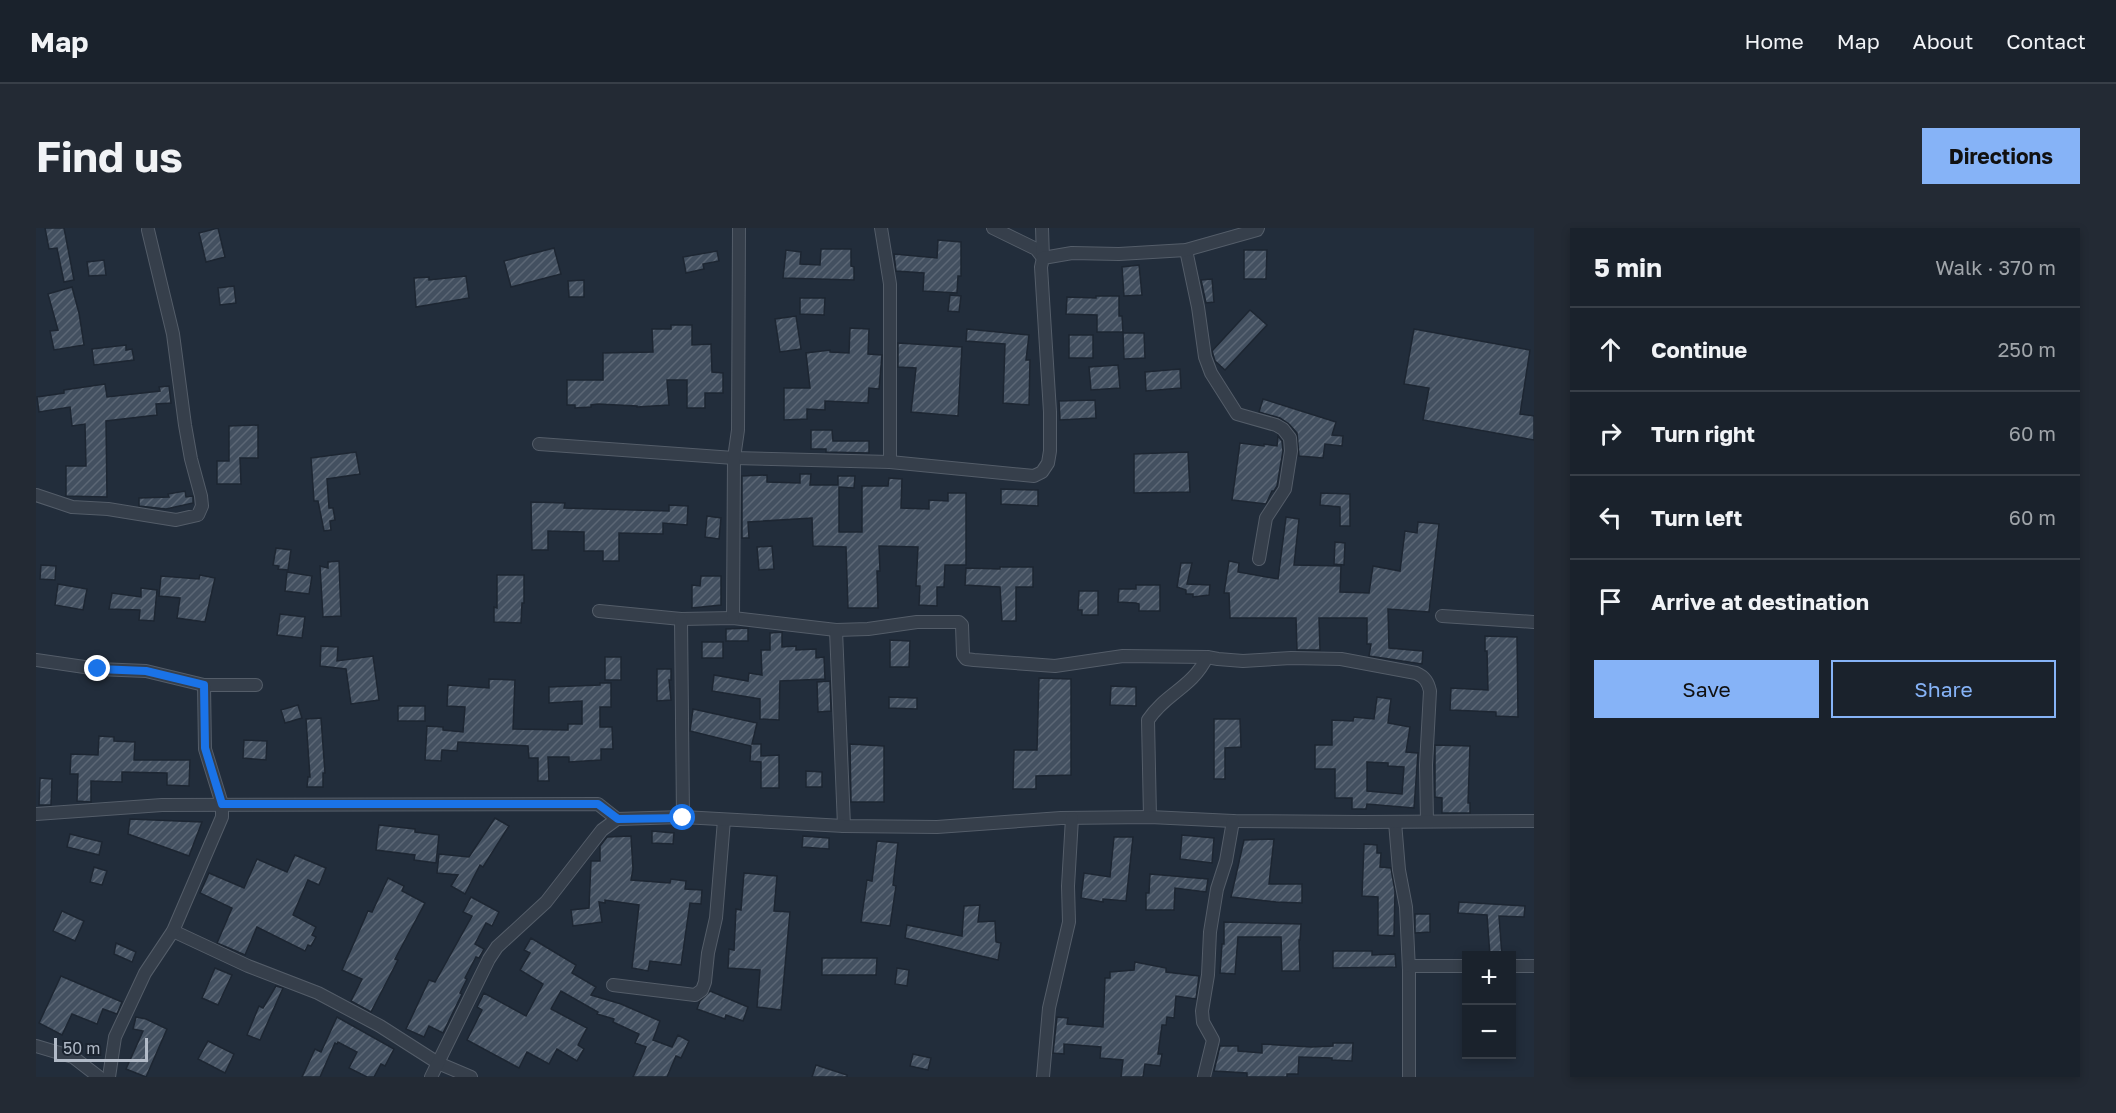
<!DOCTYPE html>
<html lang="en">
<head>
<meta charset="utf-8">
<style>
	body { margin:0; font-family:"Golos Text",sans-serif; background:#232a34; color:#f1f3f6 }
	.controls { position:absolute; right:18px; bottom:18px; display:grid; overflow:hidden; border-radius:0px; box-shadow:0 3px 9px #0003 }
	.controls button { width:54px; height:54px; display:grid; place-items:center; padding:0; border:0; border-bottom:2px solid #383f48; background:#1a222c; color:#f1f3f6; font:30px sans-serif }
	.scale { position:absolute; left:18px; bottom:15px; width:94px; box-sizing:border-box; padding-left:6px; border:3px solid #b1bac7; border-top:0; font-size:16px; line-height:21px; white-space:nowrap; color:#b1bac7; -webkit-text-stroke:4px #1b2430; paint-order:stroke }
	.stop { position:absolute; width:18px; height:18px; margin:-14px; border:4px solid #1a73e8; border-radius:50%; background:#fff }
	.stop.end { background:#1a73e8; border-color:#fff; box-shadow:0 2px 6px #0008 }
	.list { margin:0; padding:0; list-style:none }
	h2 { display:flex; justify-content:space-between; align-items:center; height:78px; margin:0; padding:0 24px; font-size:26px }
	h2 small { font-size:20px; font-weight:400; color:#9fa4a9 }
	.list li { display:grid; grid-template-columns:39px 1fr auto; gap:18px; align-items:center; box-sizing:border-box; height:84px; padding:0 24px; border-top:2px solid #383f48 }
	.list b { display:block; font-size:22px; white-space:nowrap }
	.list em { font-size:20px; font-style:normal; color:#9fa4a9 }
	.actions { display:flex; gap:12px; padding:18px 24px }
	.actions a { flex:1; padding:14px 0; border:2px solid #86b3f7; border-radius:0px; text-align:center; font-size:21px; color:#86b3f7 }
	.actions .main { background:#86b3f7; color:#111 }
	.icon { flex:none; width:33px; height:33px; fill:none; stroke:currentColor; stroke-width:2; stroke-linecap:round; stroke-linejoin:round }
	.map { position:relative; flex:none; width:1498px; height:849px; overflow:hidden; border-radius:0px }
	header { display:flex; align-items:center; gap:36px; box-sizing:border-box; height:84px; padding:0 30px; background:#1a222c; border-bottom:2px solid #383f48 }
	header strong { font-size:28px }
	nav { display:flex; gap:33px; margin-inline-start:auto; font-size:21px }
	.intro { display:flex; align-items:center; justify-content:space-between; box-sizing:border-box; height:144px; padding:0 36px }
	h1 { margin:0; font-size:42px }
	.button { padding:15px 27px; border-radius:0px; background:#86b3f7; color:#111; font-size:21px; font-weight:700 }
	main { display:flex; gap:36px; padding:0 36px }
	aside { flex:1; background:#1a222c; border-radius:0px; box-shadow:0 3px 9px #0003 }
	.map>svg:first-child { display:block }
	.building { fill:url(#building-hatch); stroke:#1d2632; stroke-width:1.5; fill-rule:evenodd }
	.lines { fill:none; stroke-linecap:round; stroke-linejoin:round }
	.minor-casing { stroke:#545d69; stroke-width:14 }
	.minor { stroke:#363f4b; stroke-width:12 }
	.route { stroke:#1a73e8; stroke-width:8 }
</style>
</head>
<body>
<header>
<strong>Map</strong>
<nav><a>Home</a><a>Map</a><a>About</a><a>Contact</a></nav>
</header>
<div class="intro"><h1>Find us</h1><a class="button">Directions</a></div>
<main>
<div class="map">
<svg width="1498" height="849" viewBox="0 0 1498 849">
	<defs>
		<pattern id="building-hatch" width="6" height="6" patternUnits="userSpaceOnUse" patternTransform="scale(1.5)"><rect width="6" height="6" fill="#435060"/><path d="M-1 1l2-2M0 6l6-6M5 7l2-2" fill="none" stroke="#5c6775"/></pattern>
	</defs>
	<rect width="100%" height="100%" fill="#222d3b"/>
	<g class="building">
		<path d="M9 0H28L38 52 28 54 21 20 13 21Z"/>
		<path d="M182 0 189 29 170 34 163 5Z"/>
		<path d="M902 12 925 14V48H922L921 65 887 63 888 45 860 43 858 26 901 30Z"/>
		<path d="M518 20 525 46 475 59 468 33Z"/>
		<path d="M785 21H815V38L818 39V52L747 50 750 22 765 24 764 36 784 37Z"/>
		<path d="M1208 22H1231L1230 51H1208Z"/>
		<path d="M681 23 683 33 667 36 668 41 650 45 647 29Z"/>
		<path d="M68 32 70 47 53 48 51 34Z"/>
		<path d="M1103 37 1106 67 1088 68 1086 39Z"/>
		<path d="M430 48 433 70 380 79 378 50 393 49V52Z"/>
		<path d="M1176 51 1178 74 1170 75 1165 52Z"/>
		<path d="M548 52V69H533L532 53Z"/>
		<path d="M198 58 200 75 184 77 182 60Z"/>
		<path d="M36 59 43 85 48 117 18 122 14 103 22 102 12 66Z"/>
		<path d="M914 67 925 68 923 84 912 83Z"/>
		<path d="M1060 68H1083V88H1086L1087 104H1061V87L1030 86 1031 69 1060 70Z"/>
		<path d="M764 70H789L788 87 764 86Z"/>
		<path d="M1214 82 1231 97 1189 142 1179 133 1176 123Z"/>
		<path d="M760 88 765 121 744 124 739 91Z"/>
		<path d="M635 97H656V117L675 116 676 144 687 145V165H669V180H651V152H631L633 177 601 179V178L562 176 555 177V179L539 180V177H531V152H567V125L617 124 616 101H635Z"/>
		<path d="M814 100 833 101 832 126 846 127 843 161 833 160 832 175 789 173V182L771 181V191L748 192V160H774L770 125 794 122V124L813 125Z"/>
		<path d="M931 101 993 107 990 132H994L993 177 967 175 969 116 930 113Z"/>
		<path d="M1378 101 1494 122 1484 186 1498 188V212L1387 192 1393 160 1368 156Z"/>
		<path d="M1087 105H1108L1109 130 1088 131Z"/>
		<rect x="1033" y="107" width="24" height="23"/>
		<path d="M862 115 926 119 922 188 875 184 880 140 862 139Z"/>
		<path d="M90 117V122L96 121 98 132 58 137 56 121Z"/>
		<path d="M1082 137 1084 160 1055 162 1053 139Z"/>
		<path d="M1144 141 1145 160 1110 163 1109 144Z"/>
		<path d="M69 156 71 169 124 163 123 159 133 158 135 175 120 176 121 187 70 193 71 269 30 268V238H50L49 196 36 198 34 179 3 184 1 169 28 165V162Z"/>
		<path d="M1227 171 1300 194 1296 207 1307 208 1306 218 1289 216 1287 230 1263 228 1261 205 1253 196 1244 190 1223 184Z"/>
		<path d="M1059 172 1060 190 1024 192 1023 173Z"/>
		<path d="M222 197V230H204L205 256H181V233H193V198Z"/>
		<path d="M775 202H796L797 213H833V225L790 224V221H775Z"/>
		<path d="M1242 208 1246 213 1247 223 1241 258 1238 263H1236L1230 276 1196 272 1204 215 1228 218V216L1241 218Z"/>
		<path d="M320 224 324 246 291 251 293 280H297L299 292 294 293 295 302 288 303 282 273H278L275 230Z"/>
		<path d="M1152 224 1154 264 1098 265V226Z"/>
		<path d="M764 246H775L774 257H802V248H819L818 260 803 259V304H826V258H852L853 250 866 251 865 280 893 281V272L912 273V265H930V337H909L908 359H901V378L883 377 884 358H880L882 319 843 318 844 343H841L842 380H812L810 319 777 318 776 290 712 294 713 310H706V248L731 247V254L764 255Z"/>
		<path d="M965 261 1002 262V278L965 276Z"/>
		<path d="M149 263 150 269 157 268V275L130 281 103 278V270L133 269 132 266Z"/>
		<path d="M1285 265 1314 266V298H1304V279L1284 277Z"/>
		<path d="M495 274 529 275 528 280 633 283V277L652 278 651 297 627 295V306L583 305V333H567V323H548V304L512 303V322H496Z"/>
		<path d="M671 288 685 290 683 311 669 309Z"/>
		<path d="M1250 289 1263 291 1258 337 1305 338 1304 364 1333 365 1337 338 1364 343 1369 303 1381 305 1382 294 1403 296 1393 384 1352 381 1353 420 1387 423 1386 436 1333 428 1335 416H1331V390H1283L1284 422H1261L1260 390H1194L1193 365H1188L1193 333 1203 335 1202 344 1242 351Z"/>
		<path d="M1299 314 1309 315 1308 337 1298 336Z"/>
		<path d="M736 318 738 341 723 342 721 319Z"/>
		<path d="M240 320 255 322 252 342 242 341 243 338 237 337Z"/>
		<path d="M303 333 305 388 287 389 284 338 292 340V334Z"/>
		<path d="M1145 335H1156L1151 356 1174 357 1173 367 1157 369V366H1150V362L1141 359Z"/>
		<path d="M5 337 20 338 19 352 4 351Z"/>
		<path d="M964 339H997V359H980V393H966L964 359 929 357 930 340 964 341Z"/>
		<path d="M251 344 276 348 273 366 249 363Z"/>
		<path d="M164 347 179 350 169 394 141 390 144 370 123 368 125 348 163 351Z"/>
		<path d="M461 347H488V375H486L485 395 458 394V379L461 380Z"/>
		<path d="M665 348H685V377L656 380V357L664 358Z"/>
		<path d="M22 356 51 361 47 382 19 377Z"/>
		<path d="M1100 357H1124V383H1103V376L1100 375 1082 374 1083 361H1100Z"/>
		<path d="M105 360 121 362 118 393 103 392 104 382 73 381 76 365 105 369Z"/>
		<path d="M1043 363H1062V387H1046V382H1042Z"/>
		<path d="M244 386 269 389 266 410 241 407Z"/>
		<path d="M712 400V413H690V401Z"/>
		<path d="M746 404V419L760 418V422L780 421V430L788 429 789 451 744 453 743 492 724 491V471L676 463 678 447 712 453 713 445 726 447 725 422H734V405Z"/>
		<path d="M1449 408 1481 409 1482 489 1460 488V484L1414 482 1415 460 1452 462 1451 423H1449Z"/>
		<path d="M854 412 874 413 873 439H854Z"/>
		<rect x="666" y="414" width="21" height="16"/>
		<path d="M285 418 302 419 301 433 337 428 343 472 315 476 310 441 284 438Z"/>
		<rect x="569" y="429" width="16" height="23"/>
		<path d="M621 441H635V452H633L635 472 621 473Z"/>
		<path d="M1003 450 1035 451V547L1000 548V561H977L978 522H1001Z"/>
		<path d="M453 451 479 452 477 501 532 502V496H546V473L513 475V459L564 457V455H575V479H564V499H576L577 521H565V532L533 534V529H512L513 553H502V530H493L492 518 422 514 421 523 406 522 405 533 389 532 391 498 407 499V502L427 504 429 479 411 478 412 457 453 460Z"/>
		<path d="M794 453 795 483 782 484 781 454Z"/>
		<path d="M1075 458 1100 459V478L1074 477Z"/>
		<path d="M853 469 881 470V481L853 480Z"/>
		<path d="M1341 469 1355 471 1352 495 1374 499 1370 524 1382 525 1378 580 1331 576 1330 581H1316V570H1299V541H1279V517H1296V492L1317 493 1318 489 1338 491ZM1331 534 1352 535V538L1368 539 1366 566 1331 563Z"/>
		<path d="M262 477 266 490 249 495 245 482Z"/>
		<rect x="362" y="478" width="27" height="15"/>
		<path d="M657 481 721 495 716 516H725V528L743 527V560H725V534L714 533 715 518 654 503Z"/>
		<path d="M285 490 289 545H287V559H271L272 549H274L270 491Z"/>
		<path d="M1178 491H1204L1205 519 1189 520V551H1178Z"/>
		<path d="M63 508 78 509V513L99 514 98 532H154L153 558 131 557V545L86 544V554L55 553V574L41 573 42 546H34L35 526 62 527Z"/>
		<path d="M208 512 231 513 230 532 207 530Z"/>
		<path d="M814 516 848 518V574H815Z"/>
		<path d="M1399 517 1434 518 1432 575H1434V585H1406V570L1399 569Z"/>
		<path d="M770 543 786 544V559H770Z"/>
		<path d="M4 550 16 551 15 577H3Z"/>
		<path d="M459 590 473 598 447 639 444 637 429 666 415 658 422 647 401 645 403 626 433 629Z"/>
		<path d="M94 591 166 594 153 628 92 606Z"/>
		<path d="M343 597 379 601V604L403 607 400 635 378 632 379 627 340 622Z"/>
		<path d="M616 603 638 605 637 616 616 615Z"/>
		<path d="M34 606 66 614 63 627 31 619Z"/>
		<path d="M1146 607 1178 610 1176 635 1144 631Z"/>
		<path d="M595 608 597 641 595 652 634 655 635 651 650 653 649 661 666 662 665 676 654 675 645 737 614 733 612 743 596 740 603 677 569 672V675L563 674 566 694 537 698 535 682 553 680 555 633H564V618L571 609Z"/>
		<path d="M767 608 793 610V621L766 619Z"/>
		<path d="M1078 609H1097L1090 673 1067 671V674L1045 670 1048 645 1074 649Z"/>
		<path d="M1238 611 1233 656H1266V675L1240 674 1195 669 1208 612Z"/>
		<path d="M841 613 862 615 857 657 860 658 854 698 825 694 831 652 836 653Z"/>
		<path d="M1328 616 1341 617V625H1345L1344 639 1355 640 1359 663 1358 708 1342 707V669L1326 668Z"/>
		<path d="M259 627 290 640 283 657 272 652 257 687 280 699 276 707 280 709 275 718 272 717 269 723 221 699 209 727 181 715 196 680 164 665 173 645 208 660 221 631 251 644Z"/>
		<path d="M58 639 71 643 66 657 54 654Z"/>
		<path d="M708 645 741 648 738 683 754 684 745 782 721 779 724 742 692 740 693 721 698 722 700 681 705 682Z"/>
		<path d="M1114 646 1172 651 1170 664 1139 660 1138 682H1110V665H1113Z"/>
		<path d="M352 650 368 658 366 663 389 675 359 731 362 732 335 784 315 773 326 751 306 742 332 683 336 684Z"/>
		<path d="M435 669 463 684 456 698 450 695 439 716 448 721 443 730 440 729 429 750 431 751 424 765 426 766 407 805 393 798 388 809 370 801 393 752 399 754 436 688 427 684Z"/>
		<path d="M1423 674 1489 678 1488 689 1463 688 1466 728H1454L1451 687 1422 685Z"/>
		<path d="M944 677 942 694 959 693 960 714 965 715 962 732 869 710 871 697 926 708 928 678Z"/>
		<path d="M26 683 48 693 39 713 17 703Z"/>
		<path d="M1379 686H1394V704L1379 705Z"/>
		<path d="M1188 694 1265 696 1264 712H1263L1264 743H1246L1245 709H1202L1199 746 1184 745 1186 716H1188Z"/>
		<path d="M495 710 540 737 536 745 560 759 555 767 585 776 624 793 617 812 636 819 642 807 653 813 645 830 640 828 631 849H597L610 819 599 815 603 806 577 794 578 791 561 786 562 784 525 763 515 781 551 800 542 817 548 821 541 833 521 821 513 836 491 824 483 840 431 812 446 782 441 779 448 765 490 788 507 756 484 742 494 725 488 722Z"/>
		<path d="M80 715 100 724 96 734 78 726Z"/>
		<path d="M1297 723H1336V727L1359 726 1360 739 1297 740Z"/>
		<path d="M786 730H841L840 747H786Z"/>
		<path d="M1099 734 1130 740V744L1163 748 1160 771 1140 768 1138 790 1131 789 1130 797H1126L1122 826H1126L1124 838 1109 836 1107 849H1085L1087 832 1064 830 1065 819 1028 816V826L1017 825 1021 789 1032 790 1031 796 1067 799 1069 750H1074V744L1098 742Z"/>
		<path d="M179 740 196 747 182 777 166 770Z"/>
		<path d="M861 740 873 742 871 758 859 756Z"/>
		<path d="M25 748 86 774 81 786 67 781 61 796 36 786 26 807 3 795Z"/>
		<path d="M240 758 247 760 224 812 211 807 223 778 227 780Z"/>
		<path d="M674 763 712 779 707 793 690 787 689 791 661 781 664 773Z"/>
		<path d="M100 789 110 791 131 801 110 849 90 841 107 803 97 801Z"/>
		<path d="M301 789 358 821 349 838 345 836 338 849H331L313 840 321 824 302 814 301 816 299 815 284 849H266L279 821 285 824Z"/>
		<path d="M172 813 198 826 189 845 162 831Z"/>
		<path d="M1297 815H1317L1316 833 1296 832V830L1263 829 1262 846H1251V849H1211V845L1178 843 1184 818H1202V823L1226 825V816L1275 819 1297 818Z"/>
		<path d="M877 826 895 830 892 842 874 838Z"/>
		<path d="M780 837 811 847V849H776Z"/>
	</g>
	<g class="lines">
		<defs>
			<g id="minor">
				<path d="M845 0 854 56V234"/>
				<path d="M957 0 1000 21 1007 30"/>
				<path d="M1006 0 1007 30"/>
				<path d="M1150 22 1162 79 1169 129 1175 145 1201 186 1240 197 1247 201 1254 210 1255 223 1249 261 1230 290 1223 331"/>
				<path d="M503 216 698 230 854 234 998 248 1006 244 1012 235 1014 223V184L1005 39 1007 30 1036 25 1083 26 1150 22 1221 2 1222 0"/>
				<path d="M0 267 36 279 72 281 140 292 162 287 166 278 165 268 155 231 149 197 137 106 112 2"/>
				<path d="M563 383 645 391 697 390 800 402 832 401 881 394H923L926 397 927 427 930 431 938 432 1019 438 1087 428 1171 429 1182 431 1207 433 1255 430 1305 431 1380 445C1389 449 1392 454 1394 463L1390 537 1391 593"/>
				<path d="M1406 388 1498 394"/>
				<path d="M697 390 698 230 702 202 703 0"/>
				<path d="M645 391 647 589"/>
				<path d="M800 402 808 598"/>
				<path d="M0 432 62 441 110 443 168 457H220"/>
				<path d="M0 586 126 577 562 576 581 591"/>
				<path d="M1114 589 1112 492C1130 465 1156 460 1171 429"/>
				<path d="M1359 594 1363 642 1370 679 1373 742V849"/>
				<path d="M137 703 212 738 282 765 344 798 402 835 435 849"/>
				<path d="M1373 738H1430"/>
				<path d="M1476 738H1498"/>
				<path d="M577 757 659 767 666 762 669 754 672 725 680 690 688 592"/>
				<path d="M0 818 37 829 63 849"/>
				<path d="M73 849 79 809 109 745 137 703 186 589V576L169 521 168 457"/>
				<path d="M395 849 453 731 461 719 510 674 566 602 581 591 647 589 808 598 901 599 1025 590 1114 589 1197 593 1325 594 1498 593"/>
				<path d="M1007 849 1013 780 1033 694 1032 658 1036 590"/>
				<path d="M1168 849 1177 812 1167 794 1166 783 1172 747 1174 704 1181 661 1190 633 1197 593"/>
			</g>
		</defs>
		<use href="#minor" class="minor-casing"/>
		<use href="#minor" class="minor"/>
	</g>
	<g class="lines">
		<path class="route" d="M62 441 110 443 168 457 169 520 186 576H562L582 591 647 590"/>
	</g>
</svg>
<div class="controls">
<button>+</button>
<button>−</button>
</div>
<div class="scale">50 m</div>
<div class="stop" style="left:647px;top:590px"></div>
<div class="stop end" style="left:62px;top:441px"></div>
</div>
<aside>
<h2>5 min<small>Walk · 370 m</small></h2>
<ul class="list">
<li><svg class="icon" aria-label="ahead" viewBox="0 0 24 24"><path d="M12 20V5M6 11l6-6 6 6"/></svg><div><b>Continue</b></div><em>250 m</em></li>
<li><svg class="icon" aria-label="right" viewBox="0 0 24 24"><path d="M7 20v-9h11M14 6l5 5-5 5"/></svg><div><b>Turn right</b></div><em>60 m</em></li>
<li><svg class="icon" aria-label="left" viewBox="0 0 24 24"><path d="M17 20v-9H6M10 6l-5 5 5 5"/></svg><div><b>Turn left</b></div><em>60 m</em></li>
<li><svg class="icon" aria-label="arrive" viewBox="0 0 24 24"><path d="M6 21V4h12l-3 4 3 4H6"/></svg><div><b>Arrive at destination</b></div></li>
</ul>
<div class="actions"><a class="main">Save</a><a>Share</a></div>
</aside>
</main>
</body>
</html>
